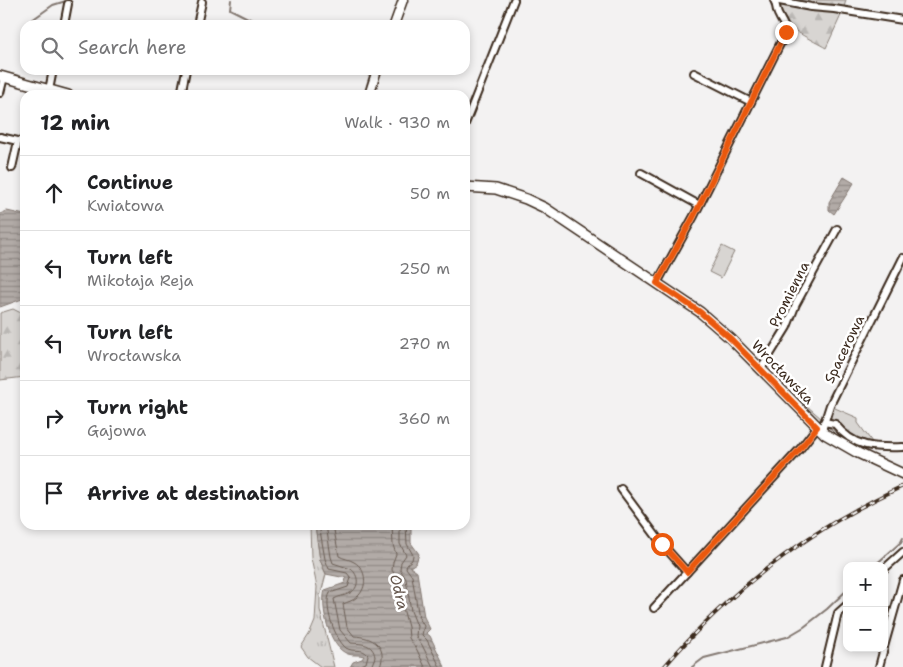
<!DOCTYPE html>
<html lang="en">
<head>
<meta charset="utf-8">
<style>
	body { margin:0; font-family:"Shantell Sans",sans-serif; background:#f6f6f6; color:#202124 }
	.controls { position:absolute; right:15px; bottom:15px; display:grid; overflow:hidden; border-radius:10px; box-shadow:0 2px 8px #0003 }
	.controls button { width:45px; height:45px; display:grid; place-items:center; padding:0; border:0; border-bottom:1px solid #e0e0e0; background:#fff; color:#202124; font:25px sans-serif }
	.stop { position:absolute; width:15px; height:15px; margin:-11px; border:4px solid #ea580c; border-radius:50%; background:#fff }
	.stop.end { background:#ea580c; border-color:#fff; box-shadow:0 1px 5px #0008 }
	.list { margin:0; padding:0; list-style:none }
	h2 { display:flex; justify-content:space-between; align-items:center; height:65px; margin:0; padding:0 20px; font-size:21px }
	h2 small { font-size:16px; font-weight:400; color:#757577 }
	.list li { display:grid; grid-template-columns:32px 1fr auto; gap:15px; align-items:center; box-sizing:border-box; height:75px; padding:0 20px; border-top:1px solid #e0e0e0 }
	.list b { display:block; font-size:19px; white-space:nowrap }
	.list p { margin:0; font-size:16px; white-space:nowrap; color:#757577 }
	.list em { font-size:16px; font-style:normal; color:#757577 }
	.icon { flex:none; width:28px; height:28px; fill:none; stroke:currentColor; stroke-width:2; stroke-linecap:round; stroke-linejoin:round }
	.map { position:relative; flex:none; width:903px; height:667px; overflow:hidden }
	.search { position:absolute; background:#fff; box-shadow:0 2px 8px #0003; left:20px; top:20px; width:450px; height:55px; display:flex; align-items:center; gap:12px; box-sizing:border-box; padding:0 18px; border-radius:15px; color:#757577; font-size:19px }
	.panel { position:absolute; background:#fff; box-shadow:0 2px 8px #0003; left:20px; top:90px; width:450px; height:440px; border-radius:15px }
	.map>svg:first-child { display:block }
	.grass { fill:url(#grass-tufts); stroke:#8a8078 }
	.forest { fill:url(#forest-firs); stroke:#8a8078 }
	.park { fill:#d8d5d2; stroke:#8a8078 }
	.water { fill:url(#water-rules); stroke:#827770 }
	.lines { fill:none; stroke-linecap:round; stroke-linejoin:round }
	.shore { stroke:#6b5e55; stroke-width:1 }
	.stream { stroke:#827770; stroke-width:2 }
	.minor-casing { stroke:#3b2a1e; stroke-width:10 }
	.tertiary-casing { stroke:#3b2a1e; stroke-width:11 }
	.secondary-casing { stroke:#3b2a1e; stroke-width:12 }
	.minor { stroke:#fff; stroke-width:6 }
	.tertiary { stroke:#fff; stroke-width:8 }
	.secondary { stroke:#fff; stroke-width:9 }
	.rail-casing { stroke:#3b2a1e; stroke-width:4 }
	.rail { stroke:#fff; stroke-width:2; stroke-dasharray:5.5; stroke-linecap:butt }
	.route { stroke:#ea580c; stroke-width:6 }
	.labels { text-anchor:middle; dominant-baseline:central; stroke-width:5; stroke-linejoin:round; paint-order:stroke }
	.street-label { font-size:14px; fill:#3b2a1e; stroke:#fff }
	.water-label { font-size:15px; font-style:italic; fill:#65574e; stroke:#fff }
</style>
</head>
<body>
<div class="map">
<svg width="903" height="667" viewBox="0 0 903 667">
	<defs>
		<pattern id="grass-tufts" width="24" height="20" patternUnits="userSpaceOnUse" patternTransform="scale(1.25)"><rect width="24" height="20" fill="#d8d5d2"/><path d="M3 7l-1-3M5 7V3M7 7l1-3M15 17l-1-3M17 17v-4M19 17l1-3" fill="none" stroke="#bab7b4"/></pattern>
		<pattern id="forest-firs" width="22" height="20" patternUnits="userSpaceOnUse" patternTransform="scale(1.25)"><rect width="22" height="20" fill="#d8d5d2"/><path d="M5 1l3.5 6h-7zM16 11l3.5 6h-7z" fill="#bab7b4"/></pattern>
		<pattern id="water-rules" width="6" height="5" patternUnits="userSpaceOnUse" patternTransform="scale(1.25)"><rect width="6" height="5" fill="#b2aba7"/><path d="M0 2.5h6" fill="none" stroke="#928b87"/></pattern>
	</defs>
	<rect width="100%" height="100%" fill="#f3f2f2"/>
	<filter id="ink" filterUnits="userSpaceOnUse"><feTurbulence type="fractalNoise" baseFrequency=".02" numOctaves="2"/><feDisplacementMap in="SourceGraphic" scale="10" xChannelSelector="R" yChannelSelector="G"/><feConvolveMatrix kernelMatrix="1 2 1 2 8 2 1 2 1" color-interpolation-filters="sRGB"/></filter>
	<g filter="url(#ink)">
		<g class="grass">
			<path d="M799 399 822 419 828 405 858 418V423L872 442 850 441 821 423 815 420 798 401Z"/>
			<path d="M310 525H315L320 560 326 574 320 597V610L334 667H321L308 657 301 647 310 633 315 621 317 587 311 558Z"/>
		</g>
		<g class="forest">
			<path d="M780 0H846L843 11 826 48C814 41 785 28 780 16 777 11 778 4 780 0Z"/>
			<path d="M13 309 25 315V377L0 380V313Z"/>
		</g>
		<path class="park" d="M722 246 734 252 721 278 709 272Z"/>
		<g class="water">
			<path d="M844 177 854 183 834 214 829 210V202Z"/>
			<path d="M7 211 25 215V298L0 307V214Z"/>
			<path d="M315 525H411V543L419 554 416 563 410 567 417 572 424 617 430 629 426 633 430 636 445 667H350L353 662 362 659 364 656C359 654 353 656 348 654 329 648 320 606 325 590L345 583 346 578 326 574 320 560Z"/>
		</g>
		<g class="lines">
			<g class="shore">
				<path d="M319 525 325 559 329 569 347 573 351 578 348 587 330 593C323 606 335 639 346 648 354 653 362 647 368 655L366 663 356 667"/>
				<path d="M326 525 331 557 333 563 351 569C359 575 360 588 350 593 344 596 339 596 334 599L340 630 351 643C362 644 373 643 375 657L371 667"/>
				<path d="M333 525 339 556C344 559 349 559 354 562 367 569 368 588 357 597 353 601 347 602 343 604L347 627 354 636C373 637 388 646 380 667"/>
				<path d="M392 525 393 545 396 554 393 562 392 570 399 583 404 612 408 627 409 638 417 650 425 667"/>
				<path d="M400 525V544L406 555 401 562 400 569 406 579 411 611 417 626 416 636 422 645 433 667"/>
				<path d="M406 525 407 544 413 555 412 560 407 564 406 568 412 576 419 618 424 626 422 635 427 640 440 667"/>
			</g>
			<g class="stream">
				<path d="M231 0 230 9 262 25"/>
				<path d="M32 20 53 5 69 0"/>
				<path d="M359 70 370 75 364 95"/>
				<path d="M874 566 901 542 903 538"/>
				<path d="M692 667 704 658 787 637 804 627 827 609 847 590"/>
			</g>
			<defs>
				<g id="minor">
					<path d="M774 0 811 7 834 9 903 20"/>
					<path d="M64 25 68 4"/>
					<path d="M197 25 202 2"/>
					<path d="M694 73 751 102"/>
					<path d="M49 90 53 70"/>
					<path d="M0 93 4 77"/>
					<path d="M181 95 186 70"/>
					<path d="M465 124 514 0"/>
					<path d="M0 137 18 141 12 168"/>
					<path d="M641 173 699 205"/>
					<path d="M657 283 694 216 786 32C785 24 782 23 779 16 776 12 777 5 774 0"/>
					<path d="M761 369 787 327 796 304 837 229"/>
					<path d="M824 422 835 424C854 448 874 448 903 447"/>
					<path d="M822 430 830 405 903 258"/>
					<path d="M621 489 662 544 687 572"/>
					<path d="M884 569 903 552"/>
					<path d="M654 608 800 449 817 427"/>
					<path d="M884 647 903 580"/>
					<path d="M825 667 838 613 847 605"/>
					<path d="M879 667 884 648"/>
				</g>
				<g id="tertiary">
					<path d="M394 25 403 0"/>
					<path d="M369 95 377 70"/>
				</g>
				<g id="secondary">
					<path d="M0 76 68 95"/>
					<path d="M465 187 496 189 526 199 545 208 700 312 731 339 825 434 858 453 903 474"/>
				</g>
			</defs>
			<use href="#minor" class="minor-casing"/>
			<use href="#tertiary" class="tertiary-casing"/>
			<use href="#secondary" class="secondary-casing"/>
			<use href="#minor" class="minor"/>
			<use href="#tertiary" class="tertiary"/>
			<use href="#secondary" class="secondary"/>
			<defs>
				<path id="rail" d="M664 667C730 590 811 528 903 486"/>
			</defs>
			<use href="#rail" class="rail-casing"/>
			<use href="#rail" class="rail"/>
		</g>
	</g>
	<g class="lines" filter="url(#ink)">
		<path class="route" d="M662 544 687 572 800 449 817 427 731 339 700 312 657 283 694 216 786 32"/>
	</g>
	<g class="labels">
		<g class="street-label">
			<text transform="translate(789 294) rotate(-63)">Promienna</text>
			<text transform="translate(844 349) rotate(-64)">Spacerowa</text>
			<text transform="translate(783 372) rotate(46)">Wrocławska</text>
		</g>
		<g class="water-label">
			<text transform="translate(399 592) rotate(76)">Odra</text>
		</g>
	</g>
</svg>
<div class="controls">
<button>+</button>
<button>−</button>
</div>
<div class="stop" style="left:662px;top:544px"></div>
<div class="stop end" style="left:786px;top:32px"></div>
<div class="search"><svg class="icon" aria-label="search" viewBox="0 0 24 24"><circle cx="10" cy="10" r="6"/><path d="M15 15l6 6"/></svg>Search here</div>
<section class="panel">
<h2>12 min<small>Walk · 930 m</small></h2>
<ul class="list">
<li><svg class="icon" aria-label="ahead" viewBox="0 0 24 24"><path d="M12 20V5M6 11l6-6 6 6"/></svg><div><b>Continue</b><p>Kwiatowa</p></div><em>50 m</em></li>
<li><svg class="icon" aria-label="left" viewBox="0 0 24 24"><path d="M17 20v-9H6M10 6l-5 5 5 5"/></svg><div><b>Turn left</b><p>Mikołaja Reja</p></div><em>250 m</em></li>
<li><svg class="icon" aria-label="left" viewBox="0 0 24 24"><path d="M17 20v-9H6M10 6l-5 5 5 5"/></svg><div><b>Turn left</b><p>Wrocławska</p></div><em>270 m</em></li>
<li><svg class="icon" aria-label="right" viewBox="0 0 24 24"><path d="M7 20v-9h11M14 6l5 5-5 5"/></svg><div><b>Turn right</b><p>Gajowa</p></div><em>360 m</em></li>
<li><svg class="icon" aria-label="arrive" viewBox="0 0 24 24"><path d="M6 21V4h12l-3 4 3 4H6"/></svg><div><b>Arrive at destination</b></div></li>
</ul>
</section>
</div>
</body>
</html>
